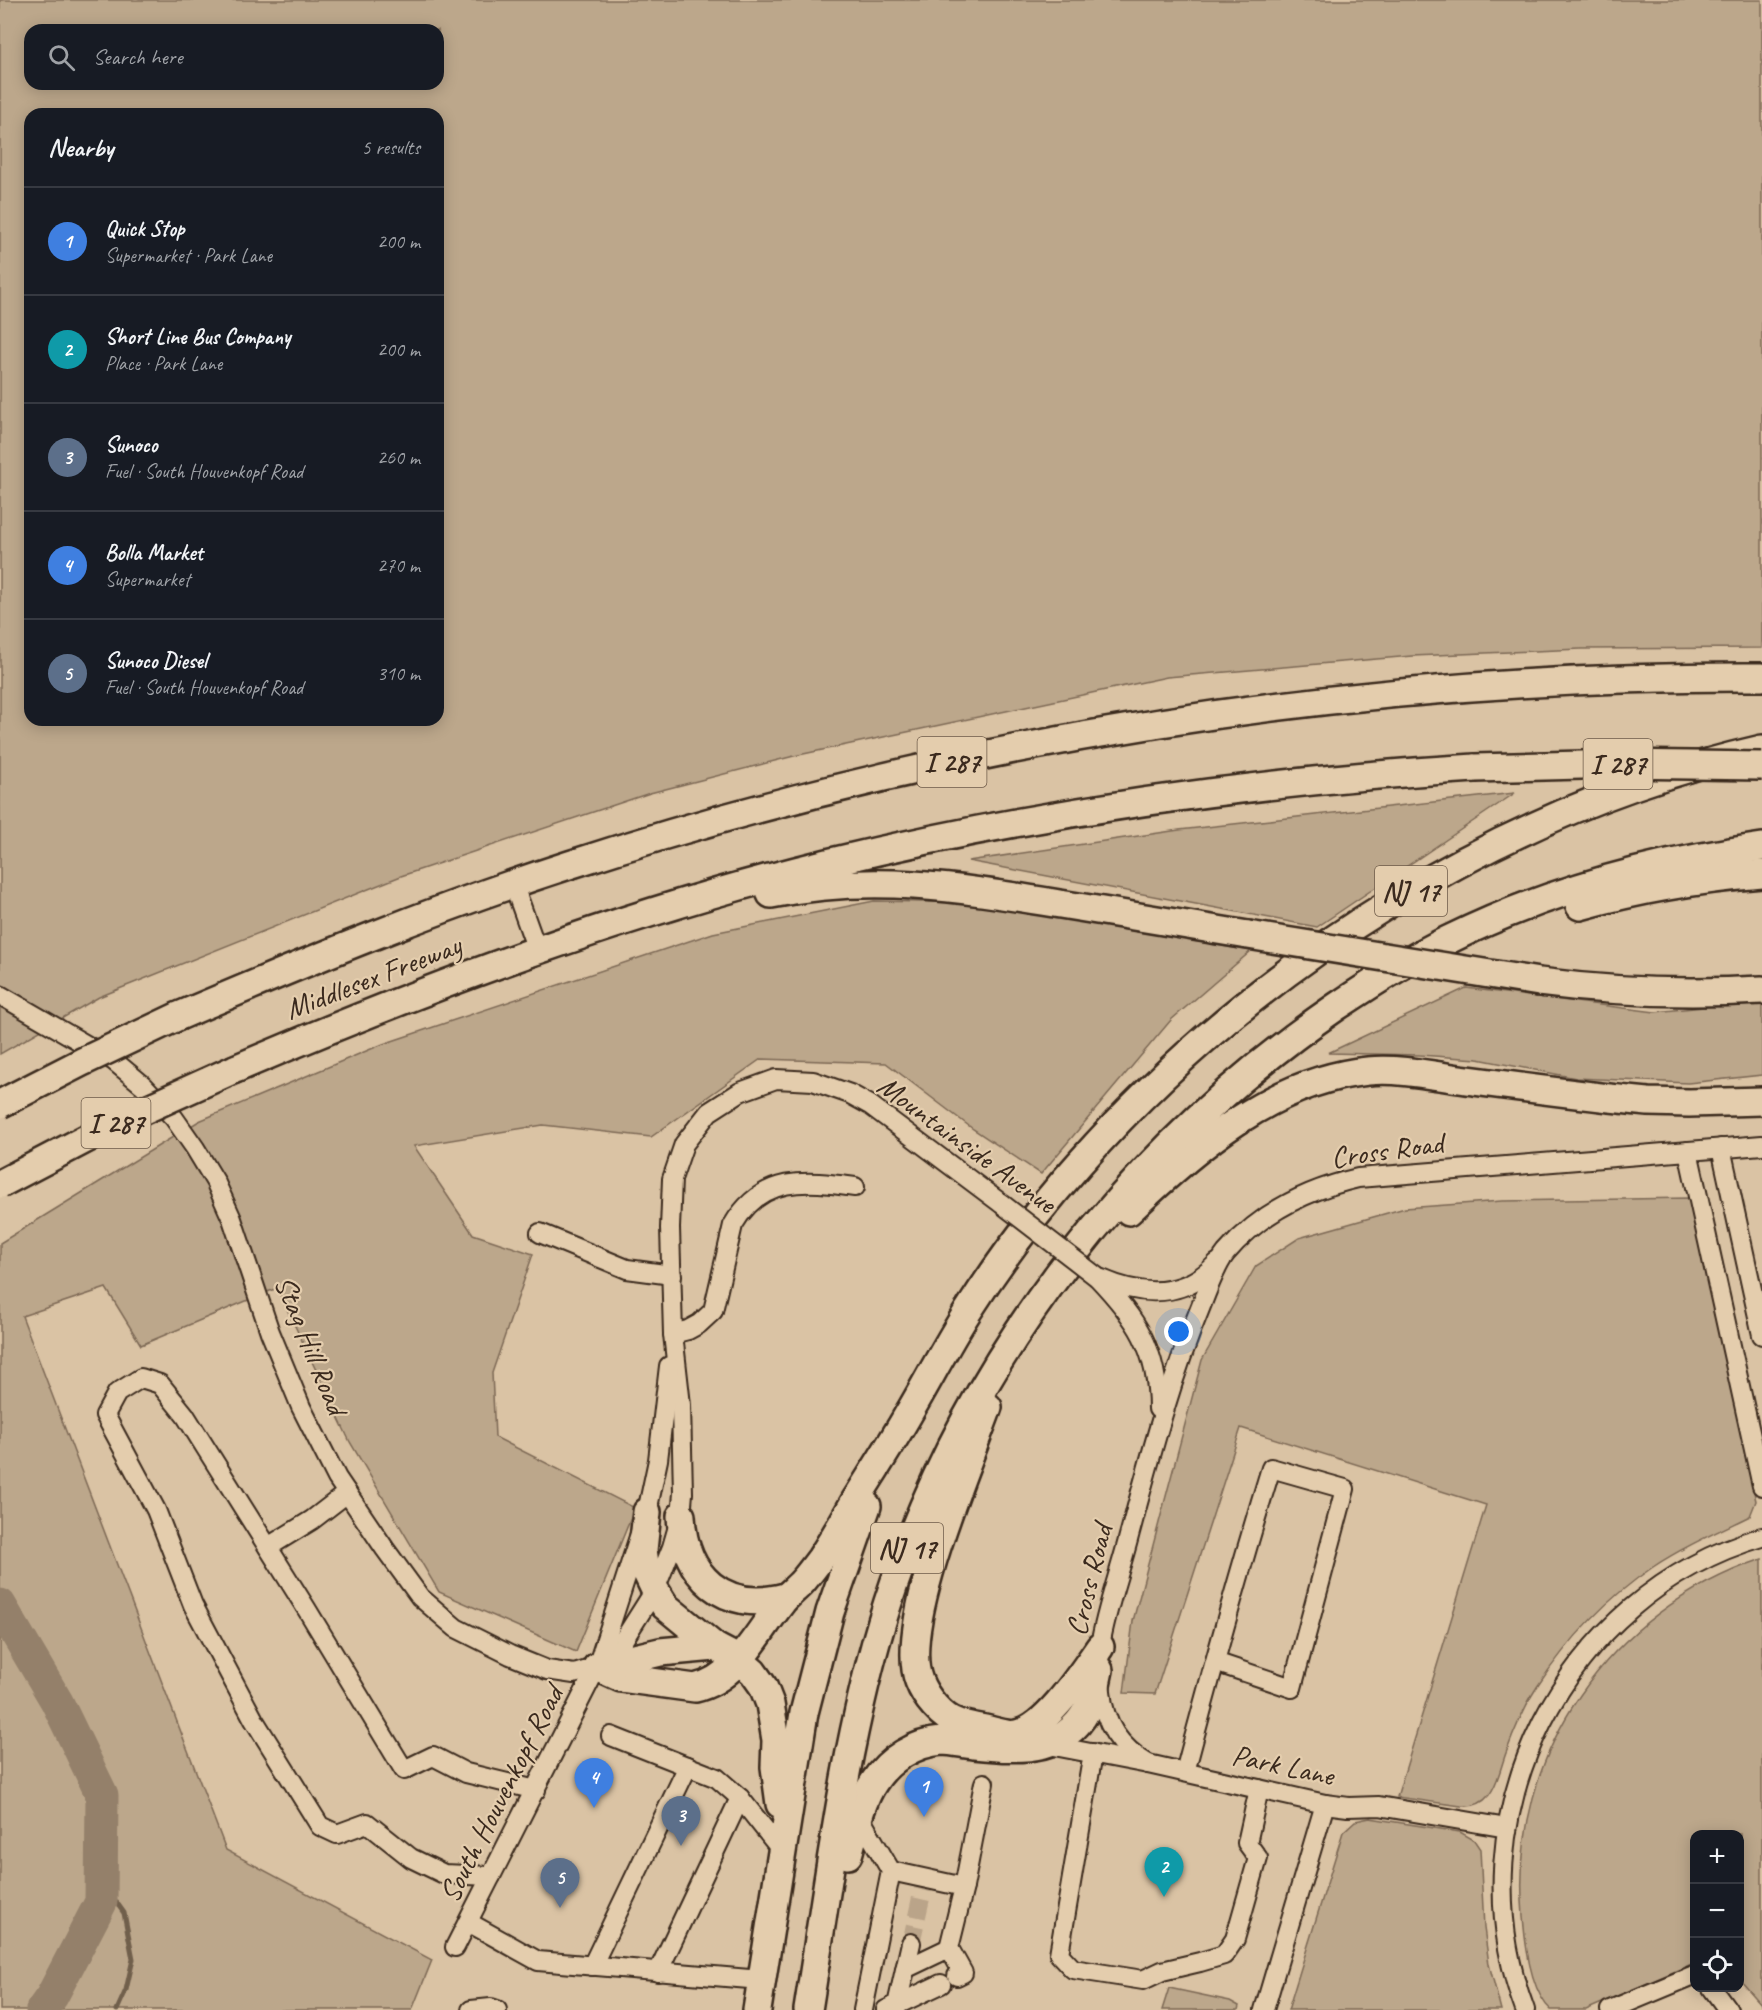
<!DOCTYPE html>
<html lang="en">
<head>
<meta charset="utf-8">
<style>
	body { margin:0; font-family:Caveat,sans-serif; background:#242831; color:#f1f3f6 }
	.controls { position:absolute; right:18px; bottom:18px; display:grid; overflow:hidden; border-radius:12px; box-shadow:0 3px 15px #0003 }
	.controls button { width:54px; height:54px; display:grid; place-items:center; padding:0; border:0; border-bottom:2px solid #363941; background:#171b24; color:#f1f3f6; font:30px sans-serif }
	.you { position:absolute; left:1179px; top:1332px; width:21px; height:21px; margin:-15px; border:4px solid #fff; border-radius:50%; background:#1a73e8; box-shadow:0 0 0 9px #1a73e833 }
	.badge { display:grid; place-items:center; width:39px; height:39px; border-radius:50%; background:#c8321e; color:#fff; font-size:20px; font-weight:700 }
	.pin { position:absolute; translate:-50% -50px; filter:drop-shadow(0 2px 3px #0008) }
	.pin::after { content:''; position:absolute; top:32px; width:21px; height:18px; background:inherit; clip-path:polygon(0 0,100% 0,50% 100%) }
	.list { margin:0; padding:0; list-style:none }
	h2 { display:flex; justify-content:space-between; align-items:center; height:78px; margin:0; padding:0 24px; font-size:26px }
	h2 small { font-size:20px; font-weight:400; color:#9ea1a6 }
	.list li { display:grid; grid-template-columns:39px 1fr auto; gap:18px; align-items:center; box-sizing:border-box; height:108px; padding:0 24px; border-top:2px solid #363941 }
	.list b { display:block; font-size:22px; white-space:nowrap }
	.list p { margin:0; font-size:20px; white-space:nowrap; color:#9ea1a6 }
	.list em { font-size:20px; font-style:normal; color:#9ea1a6 }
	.icon { flex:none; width:33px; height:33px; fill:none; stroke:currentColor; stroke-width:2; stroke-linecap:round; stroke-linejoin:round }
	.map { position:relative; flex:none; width:1762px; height:2010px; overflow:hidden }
	.search { position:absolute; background:#171b24; box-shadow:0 3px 15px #0003; left:24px; top:24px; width:420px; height:66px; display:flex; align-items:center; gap:15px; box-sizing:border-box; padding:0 21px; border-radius:18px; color:#9ea1a6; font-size:22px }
	.panel { position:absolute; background:#171b24; box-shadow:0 3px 15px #0003; left:24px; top:108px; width:420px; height:618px; border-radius:18px }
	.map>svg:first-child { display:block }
	.green { fill:#bca78b; stroke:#7c6854; stroke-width:1.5; fill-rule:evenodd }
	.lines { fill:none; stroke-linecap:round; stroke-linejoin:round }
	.stream { stroke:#705e4c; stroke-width:5 }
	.river { stroke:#94806a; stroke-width:33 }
	.minor-tunnel { stroke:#baa489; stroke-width:18; stroke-dasharray:18 9; stroke-linecap:butt }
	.minor-casing { stroke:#3b2a1e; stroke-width:22 }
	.highway-casing { stroke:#3b2a1e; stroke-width:32 }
	.minor { stroke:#e4cdad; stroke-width:18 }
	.highway { stroke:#e4cdad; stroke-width:27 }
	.minor-bridge-casing { stroke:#3b2a1e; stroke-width:22; stroke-linecap:butt }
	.highway-bridge-casing { stroke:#3b2a1e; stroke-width:32; stroke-linecap:butt }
	.minor-bridge { stroke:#e4cdad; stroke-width:18 }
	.highway-bridge { stroke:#e4cdad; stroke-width:27 }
	.labels { text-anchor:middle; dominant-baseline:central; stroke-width:4.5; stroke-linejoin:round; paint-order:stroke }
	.shield { fill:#e4cdad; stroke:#6e5b49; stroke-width:1.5 }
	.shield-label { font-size:28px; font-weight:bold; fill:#3b2a1e }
	.street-label { font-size:30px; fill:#3b2a1e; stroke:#e4cdad }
</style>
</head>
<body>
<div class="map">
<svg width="1762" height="2010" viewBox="0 0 1762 2010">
	<rect width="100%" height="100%" fill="#dac3a4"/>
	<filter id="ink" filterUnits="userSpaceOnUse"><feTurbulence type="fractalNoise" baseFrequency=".0167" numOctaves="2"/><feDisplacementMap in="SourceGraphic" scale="12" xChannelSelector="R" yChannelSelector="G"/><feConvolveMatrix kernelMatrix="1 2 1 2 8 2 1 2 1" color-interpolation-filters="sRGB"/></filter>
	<g filter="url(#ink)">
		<g class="green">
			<path d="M0 0H1762V648L1581 649 1412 656 1167 677 794 756 650 793 401 876 99 997 0 1054ZM30 30H438V84H30ZM30 114H438V720H30Z"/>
			<path d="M1515 793 1317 927 968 861 1179 830Z"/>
			<path d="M874 901 973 903 1251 951 1171 1020 1041 1174 973 1129 886 1063 761 1059 651 1137 543 1125 414 1146 473 1234 533 1254 492 1373 495 1437 635 1508 576 1652 439 1592 350 1442 277 1288 141 1345 106 1288 22 1316 226 1850 432 1960 412 2010H0V1243L199 1121 383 1044 713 933Z"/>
			<path d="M1466 988 1655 1012 1762 1001V1075L1688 1083 1576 1078 1478 1059 1419 1055 1328 1053Z"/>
			<path d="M1689 1198 1756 1501 1750 1516C1717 1532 1683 1547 1653 1567 1606 1599 1568 1640 1537 1687 1524 1707 1514 1731 1506 1753 1501 1766 1498 1784 1489 1795 1482 1804 1472 1807 1461 1806L1397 1797 1486 1505 1241 1428 1155 1694 1124 1693 1133 1621 1202 1360 1256 1266 1299 1238 1405 1208 1502 1201Z"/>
			<path d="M1762 1559V2005L1740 1980V1834H1694V1963L1586 2010H1551C1530 1991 1525 1943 1523 1916 1509 1752 1609 1611 1762 1559Z"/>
			<path d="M1370 1818 1460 1832 1474 1840 1480 1849 1484 1928 1489 1964 1501 2010H1288L1343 1832 1355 1821Z"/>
			<path d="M1169 1988 1230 2001 1239 2006 1238 2010H1162Z"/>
		</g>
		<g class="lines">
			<path class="stream" d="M101 1881 124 1913 133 1959 126 1990 117 2010"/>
			<path class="river" d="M0 1605 57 1702 102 1795 101 1902 52 1996 42 2010"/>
			<path class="minor-tunnel" d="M911 1943 923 1889"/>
			<defs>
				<g id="minor">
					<path d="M513 883 537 950"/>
					<path d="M0 995 114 1061 144 1086 174 1118 195 1148 215 1181 232 1219 270 1332 301 1407 337 1478 385 1549 420 1597 456 1628 510 1655 547 1670 574 1674 597 1667 624 1639 655 1590 672 1547 681 1516 683 1493 681 1405 673 1334 670 1228 672 1179 684 1144 709 1112 740 1092 776 1079 813 1081 850 1094 870 1105 1002 1204"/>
					<path d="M1721 1148 1762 1335"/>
					<path d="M1688 1151 1762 1486"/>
					<path d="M540 1233 627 1269 672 1275"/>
					<path d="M1097 1277C1136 1318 1158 1349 1158 1409"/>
					<path d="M1102 1279C1143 1297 1184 1298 1217 1263"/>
					<path d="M673 1334 688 1330 699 1324 713 1311 733 1225C762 1175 805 1180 855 1187"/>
					<path d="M268 1547 312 1520 347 1493"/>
					<path d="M611 1736 717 1778 740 1798 782 1851"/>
					<path d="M1049 1745 1148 1764 1325 1804 1348 1807 1379 1806 1507 1828"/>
					<path d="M1093 1753 1059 1954 1073 1969 1143 1980 1162 1971 1200 1962 1224 1955 1235 1939 1258 1858 1247 1843 1259 1789"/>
					<path d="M1148 1764C1120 1747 1104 1725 1101 1691 1100 1677 1098 1660 1100 1646 1106 1609 1120 1572 1129 1536 1150 1458 1170 1381 1201 1306 1208 1289 1215 1267 1226 1253 1261 1212 1306 1190 1358 1178L1762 1145"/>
					<path d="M1185 1772C1212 1670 1240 1569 1271 1468L1345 1489 1292 1688 1215 1662"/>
					<path d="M859 1816 891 1871 863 2010"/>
					<path d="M891 1871 964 1887 949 1948 963 1973 957 1976"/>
					<path d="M491 1876 444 1874 411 1858 367 1823 337 1834 320 1826 254 1720 193 1605 156 1510 105 1415 117 1393 141 1378 160 1384 185 1415 306 1608 404 1770 433 1756 466 1773 536 1790"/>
					<path d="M964 1887 984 1783"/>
					<path d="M468 1922 538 1961 761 1980"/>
					<path d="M455 1947 597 1667 647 1512 658 1460 669 1366"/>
					<path d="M592 1966 688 1766"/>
					<path d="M905 1969 949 1948"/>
					<path d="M658 1972 740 1798"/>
					<path d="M1712 1988 1728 2010"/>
					<path d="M897 2005 911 1943"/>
					<path d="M471 2010 491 2008 497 2010"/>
					<path d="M886 2010 941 1984"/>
					<path d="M1264 2010 1325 1804"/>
					<path d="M1525 2010C1452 1816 1564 1595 1762 1537"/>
					<path d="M1610 2010 1694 1975"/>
				</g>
				<g id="highway">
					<path d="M771 894C872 873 961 888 1060 904 1123 914 1186 925 1248 935"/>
					<path d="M1580 906C1640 889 1700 879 1762 874"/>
					<path d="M1539 982C1614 992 1687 994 1762 990"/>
					<path d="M179 1016C308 961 436 908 569 865 953 740 1358 675 1762 677"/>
					<path d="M235 1069C429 986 627 912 831 862 1042 811 1259 781 1475 768"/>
					<path d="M1129 1211C1195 1148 1273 1080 1368 1071 1401 1068 1435 1076 1467 1080 1527 1088 1587 1096 1648 1102L1689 1103 1762 1101"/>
					<path d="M988 1407C967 1466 897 1626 919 1681 925 1697 942 1718 958 1723 967 1726 976 1727 985 1729 994 1731 1007 1736 1016 1734 1046 1729 1083 1671 1100 1647"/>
					<path d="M647 1512 643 1550 646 1571 655 1590 665 1606 715 1647 738 1659 753 1672 763 1686 770 1704 776 1740 775 1767 780 1804"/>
					<path d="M681 1516C684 1577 724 1613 785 1597"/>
					<path d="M597 1667 621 1678 695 1688C736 1679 758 1632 782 1602 788 1594 796 1589 803 1581 809 1574 815 1566 821 1558 833 1540 844 1520 855 1501 873 1472 892 1443 909 1413 929 1379 947 1344 968 1311 1001 1259 1039 1209 1079 1164 1255 964 1502 808 1762 749"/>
					<path d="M597 1667 660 1652 715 1647"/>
					<path d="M848 1855C855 1831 860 1803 874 1782 889 1759 915 1743 942 1741 952 1741 964 1744 974 1745 1022 1750 1070 1753 1091 1701 1095 1691 1097 1680 1099 1670"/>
					<path d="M757 2010 804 1713 830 1612 867 1506"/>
					<path d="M808 2010C831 1867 847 1721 894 1584 973 1351 1134 1146 1336 1007 1372 983 1409 959 1448 940 1547 891 1654 862 1762 847"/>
				</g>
			</defs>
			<use href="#minor" class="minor-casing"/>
			<use href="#highway" class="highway-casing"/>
			<use href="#minor" class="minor"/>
			<use href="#highway" class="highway"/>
			<defs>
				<path id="minor-bridge" d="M1002 1204 1097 1277"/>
				<g id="highway-bridge">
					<path d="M1475 768 1619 764 1762 766"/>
					<path d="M1248 935 1539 982"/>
					<path d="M0 1104 82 1062 179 1016"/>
					<path d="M0 1184 124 1119 235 1069"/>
				</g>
			</defs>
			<use href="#minor-bridge" class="minor-bridge-casing"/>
			<use href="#highway-bridge" class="highway-bridge-casing"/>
			<use href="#minor-bridge" class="minor-bridge"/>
			<use href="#highway-bridge" class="highway-bridge"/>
		</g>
	</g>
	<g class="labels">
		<g class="shield">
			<rect x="917.5" y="737" width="69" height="50" rx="4.5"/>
			<rect x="1583.5" y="739" width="69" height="50" rx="4.5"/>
			<rect x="1375" y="866" width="72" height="50" rx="4.5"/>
			<rect x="81.5" y="1098" width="69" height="50" rx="4.5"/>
			<rect x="871" y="1523" width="72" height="50" rx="4.5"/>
		</g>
		<g class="shield-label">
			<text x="952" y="762">I 287</text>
			<text x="1618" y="764">I 287</text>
			<text x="1411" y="891">NJ 17</text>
			<text x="116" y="1123">I 287</text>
			<text x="907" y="1548">NJ 17</text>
		</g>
		<g class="street-label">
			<text transform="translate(373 977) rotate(-21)">Middlesex Freeway</text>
			<text transform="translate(967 1144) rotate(36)">Mountainside Avenue</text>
			<text transform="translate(1387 1150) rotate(-8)">Cross Road</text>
			<text transform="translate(311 1345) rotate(68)">Stag Hill Road</text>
			<text transform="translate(1089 1580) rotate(-76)">Cross Road</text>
			<text transform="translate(1283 1765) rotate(12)">Park Lane</text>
			<text transform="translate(501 1794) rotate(-63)">South Houvenkopf Road</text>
		</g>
	</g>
</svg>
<div class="controls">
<button>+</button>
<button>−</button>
<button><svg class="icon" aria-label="locate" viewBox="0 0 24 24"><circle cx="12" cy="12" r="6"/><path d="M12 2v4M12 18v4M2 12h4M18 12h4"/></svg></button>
</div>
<div class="you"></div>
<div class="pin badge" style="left:924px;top:1817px;background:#3f7fe0">1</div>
<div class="pin badge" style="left:1164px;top:1897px;background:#0f9aa8">2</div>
<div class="pin badge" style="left:681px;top:1846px;background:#5c6f8a">3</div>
<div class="pin badge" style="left:594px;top:1808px;background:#3f7fe0">4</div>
<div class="pin badge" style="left:560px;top:1908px;background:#5c6f8a">5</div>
<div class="search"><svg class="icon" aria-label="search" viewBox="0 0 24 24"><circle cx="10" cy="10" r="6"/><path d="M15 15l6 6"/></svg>Search here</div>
<section class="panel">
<h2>Nearby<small>5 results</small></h2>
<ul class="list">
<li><span class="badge" style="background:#3f7fe0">1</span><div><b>Quick Stop</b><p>Supermarket · Park Lane</p></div><em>200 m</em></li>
<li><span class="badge" style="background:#0f9aa8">2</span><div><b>Short Line Bus Company</b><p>Place · Park Lane</p></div><em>200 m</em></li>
<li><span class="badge" style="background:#5c6f8a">3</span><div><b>Sunoco</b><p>Fuel · South Houvenkopf Road</p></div><em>260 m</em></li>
<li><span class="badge" style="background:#3f7fe0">4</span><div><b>Bolla Market</b><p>Supermarket</p></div><em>270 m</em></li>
<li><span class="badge" style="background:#5c6f8a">5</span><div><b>Sunoco Diesel</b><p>Fuel · South Houvenkopf Road</p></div><em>310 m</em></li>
</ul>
</section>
</div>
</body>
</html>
